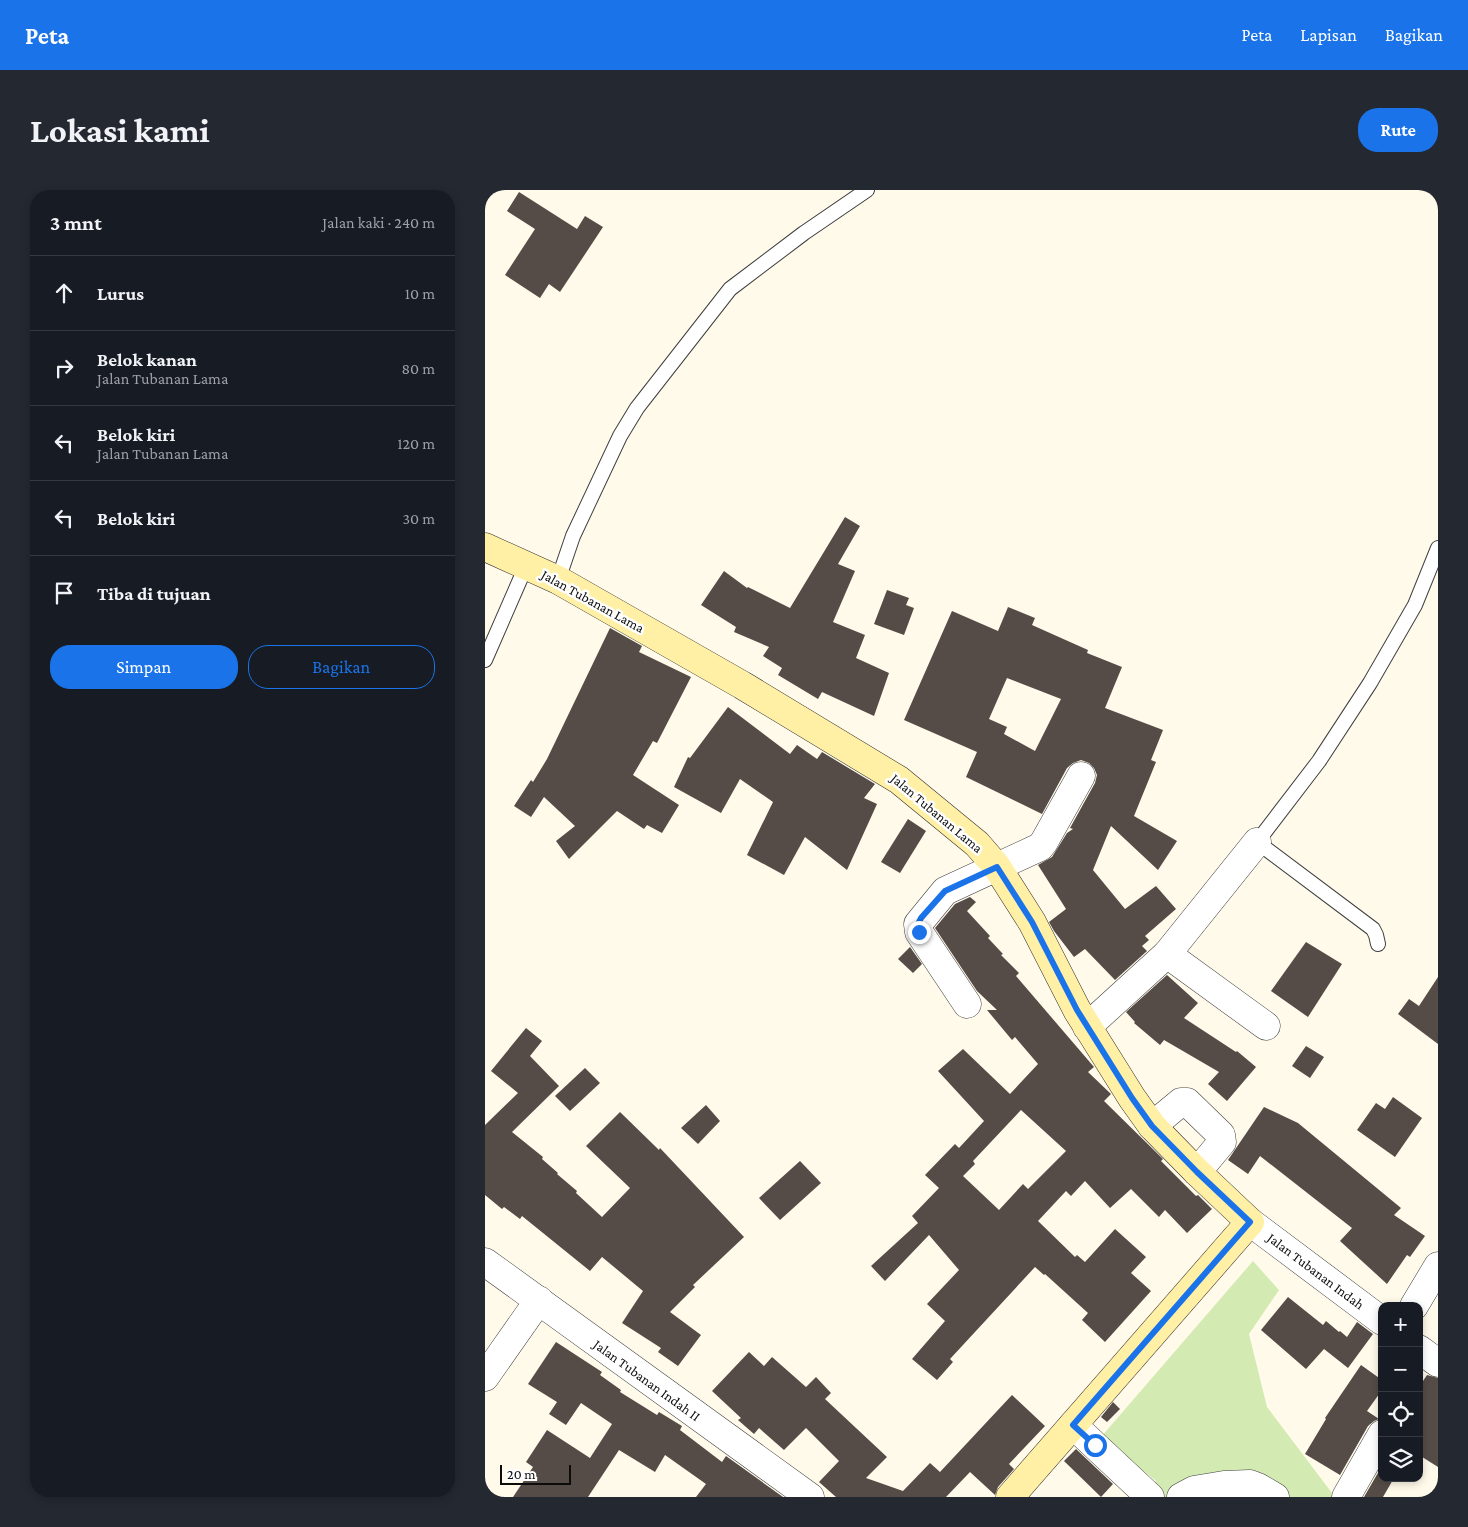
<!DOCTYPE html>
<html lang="id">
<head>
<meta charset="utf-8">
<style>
	body { margin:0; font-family:"Crimson Pro",serif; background:#242831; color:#f1f3f6 }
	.controls { position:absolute; right:15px; bottom:15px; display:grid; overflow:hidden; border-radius:10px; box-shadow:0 2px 8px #0003 }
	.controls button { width:45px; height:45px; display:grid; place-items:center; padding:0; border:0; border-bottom:1px solid #363941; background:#171b24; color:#f1f3f6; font:25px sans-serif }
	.scale { position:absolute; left:15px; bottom:12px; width:71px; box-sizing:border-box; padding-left:5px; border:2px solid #0c0c0c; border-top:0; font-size:14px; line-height:18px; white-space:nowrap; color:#0c0c0c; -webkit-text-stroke:4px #fff; paint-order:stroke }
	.stop { position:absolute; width:15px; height:15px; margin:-11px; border:4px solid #1a73e8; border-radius:50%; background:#fff }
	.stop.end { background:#1a73e8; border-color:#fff; box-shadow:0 1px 5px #0008 }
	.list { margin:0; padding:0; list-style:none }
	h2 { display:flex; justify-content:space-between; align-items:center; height:65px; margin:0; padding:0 20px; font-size:21px }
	h2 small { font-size:16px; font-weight:400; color:#9ea1a6 }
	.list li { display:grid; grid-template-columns:32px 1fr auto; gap:15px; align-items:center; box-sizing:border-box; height:75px; padding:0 20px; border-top:1px solid #363941 }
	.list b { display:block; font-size:19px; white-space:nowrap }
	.list p { margin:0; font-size:16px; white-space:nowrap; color:#9ea1a6 }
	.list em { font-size:16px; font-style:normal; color:#9ea1a6 }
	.actions { display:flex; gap:10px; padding:15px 20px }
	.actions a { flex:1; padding:11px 0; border:1px solid #1a73e8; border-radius:20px; text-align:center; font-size:18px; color:#1a73e8 }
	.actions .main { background:#1a73e8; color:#fff }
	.icon { flex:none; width:28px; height:28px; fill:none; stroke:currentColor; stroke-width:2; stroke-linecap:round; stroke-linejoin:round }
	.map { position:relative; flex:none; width:953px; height:1307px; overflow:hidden; border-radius:20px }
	header { display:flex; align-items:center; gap:30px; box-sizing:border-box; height:70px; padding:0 25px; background:#1a73e8; color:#fff }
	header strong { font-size:24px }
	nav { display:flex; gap:28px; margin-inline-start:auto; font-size:18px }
	.intro { display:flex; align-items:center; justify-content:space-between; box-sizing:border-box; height:120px; padding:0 30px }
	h1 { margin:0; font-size:35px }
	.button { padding:12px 22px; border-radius:20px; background:#1a73e8; color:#fff; font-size:18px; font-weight:700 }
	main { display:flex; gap:30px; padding:0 30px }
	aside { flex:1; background:#171b24; border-radius:20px; box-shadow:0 2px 8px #0003 }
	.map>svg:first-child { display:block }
	.green { fill:#d3ebb2 }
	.building { fill:#554c47; fill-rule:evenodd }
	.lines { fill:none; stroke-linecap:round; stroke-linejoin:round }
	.lane-casing { stroke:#3f3f3f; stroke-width:16 }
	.street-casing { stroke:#3f3f3f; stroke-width:29 }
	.secondary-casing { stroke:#2e2e2e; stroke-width:29 }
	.lane { stroke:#fff; stroke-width:14 }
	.street { stroke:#fff; stroke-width:28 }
	.secondary { stroke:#fff0a5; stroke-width:28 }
	.route { stroke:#1a73e8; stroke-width:6 }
	.labels { text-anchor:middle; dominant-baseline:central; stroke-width:5; stroke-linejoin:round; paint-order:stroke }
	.street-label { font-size:14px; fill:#0c0c0c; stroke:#fff }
</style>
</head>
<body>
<header>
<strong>Peta</strong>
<nav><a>Peta</a><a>Lapisan</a><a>Bagikan</a></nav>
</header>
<div class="intro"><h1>Lokasi kami</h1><a class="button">Rute</a></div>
<main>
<aside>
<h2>3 mnt<small>Jalan kaki · 240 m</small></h2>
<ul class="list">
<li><svg class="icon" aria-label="ahead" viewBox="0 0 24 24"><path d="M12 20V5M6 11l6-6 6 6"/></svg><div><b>Lurus</b></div><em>10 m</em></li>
<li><svg class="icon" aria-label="right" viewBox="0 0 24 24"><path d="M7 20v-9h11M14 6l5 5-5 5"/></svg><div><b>Belok kanan</b><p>Jalan Tubanan Lama</p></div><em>80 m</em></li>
<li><svg class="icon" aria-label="left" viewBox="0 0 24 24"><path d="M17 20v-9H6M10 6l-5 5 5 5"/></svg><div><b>Belok kiri</b><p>Jalan Tubanan Lama</p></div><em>120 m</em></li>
<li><svg class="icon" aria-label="left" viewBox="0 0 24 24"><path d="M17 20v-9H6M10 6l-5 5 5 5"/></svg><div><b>Belok kiri</b></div><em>30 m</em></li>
<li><svg class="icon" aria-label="arrive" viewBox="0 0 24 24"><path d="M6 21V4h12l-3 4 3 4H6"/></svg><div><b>Tiba di tujuan</b></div></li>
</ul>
<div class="actions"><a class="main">Simpan</a><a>Bagikan</a></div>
</aside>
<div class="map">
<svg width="953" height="1307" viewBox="0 0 953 1307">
	<rect width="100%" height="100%" fill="#fffaea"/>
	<path class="green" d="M768 1071 794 1100 764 1144 782 1217 850 1307H659L671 1291 616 1247Z"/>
	<g class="building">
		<path d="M34 2 92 39 100 26 118 37 75 102 64 94 55 108 20 85 50 39 22 21Z"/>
		<path d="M360 327 375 336 353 374 370 381 348 432 380 445 371 468 404 483 389 526 337 502 333 509 293 485 297 478 278 466 284 457 249 442 251 437 216 415 239 381 262 398 263 397 305 418Z"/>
		<path d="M402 400 424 408 421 415 429 418 419 445 389 434Z"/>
		<path d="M523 417 550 428 547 435 603 460 602 463 637 477 620 518 678 540 666 570 671 572 649 626 692 651 673 680 626 636 608 680 640 719 671 696 691 719 660 746 664 750 657 756 662 761 630 790 600 759 589 767 569 741 564 732 581 719 553 675 567 667 582 643 588 639 585 638 610 593 612 585 609 578 604 573 596 570 588 573 582 578 557 624 481 587 492 562 419 530 467 421 513 441ZM522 488 576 509 550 561 519 544 522 537 504 529Z"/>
		<path d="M125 438 157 456 154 462 206 487 172 553 168 551 148 585 194 615 177 643 162 635 159 639 132 621 84 669 71 651 90 636 59 607 46 627 29 616 46 590 48 592 62 569Z"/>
		<path d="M243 517 305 564 312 555 332 569 337 562 390 594 379 608 392 614 362 680 320 647 299 685 262 665 288 612 255 589 236 623 189 597 203 567 205 568Z"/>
		<path d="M423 629 441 641 415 683 396 672Z"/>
		<path d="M485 707 491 712 482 721 505 746 503 748 518 764 516 765 534 783 531 786 609 877 603 882 626 904 619 911 678 969 676 971 711 1006 713 1005 727 1019 702 1043 680 1020 674 1027 646 999 625 1018 600 991 586 1006 581 1001 553 1031 590 1067 592 1065 600 1072 630 1039 661 1067 646 1083 666 1101 620 1152 597 1130 603 1123 560 1084 559 1085 550 1077 465 1169 468 1172 452 1190 427 1169 460 1131 442 1114 474 1080 444 1045 400 1091 386 1076 433 1033 427 1026 454 998 440 985 470 954 474 958 499 931 453 881 478 859 525 904 553 874 530 847 527 850 502 820H512L492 801 450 738 470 714ZM536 920 581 961 543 999 538 994 514 1020 478 986 490 974 488 971Z"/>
		<path d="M821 752 857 774 823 827 786 801Z"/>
		<path d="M425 757 437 774 428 783 413 769Z"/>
		<path d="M682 785 713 813 699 828 751 862 752 861 771 877 742 911 723 894 734 882 679 850 675 855 649 833 650 832 641 822Z"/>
		<path d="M953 787V854L913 824 924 809 934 816Z"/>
		<path d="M41 838 57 851 45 866 74 896 27 942 58 967 57 969 73 983 72 984 92 1001 91 1003 117 1027 145 998 101 956 135 922 174 960 175 958 259 1047 208 1095 210 1097 185 1122 216 1145 193 1176 173 1162 176 1158 137 1133 158 1101 117 1067 105 1081 37 1026 35 1029 19 1017 17 1019 0 1005V935L33 903 6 881Z"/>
		<path d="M821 856 839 867 825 888 807 876Z"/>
		<path d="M100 878 115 893 85 921 70 906Z"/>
		<path d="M908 907 937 928 910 967 872 940 891 913 900 919Z"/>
		<path d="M221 915 235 931 213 954 196 938Z"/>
		<path d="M779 917 813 933 916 1018 909 1025 940 1046 925 1067 922 1065 902 1094 855 1051 867 1038 775 966 763 984 743 970Z"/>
		<path d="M315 971 336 993 295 1030 274 1008Z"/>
		<path d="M803 1107 838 1135 841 1131 854 1142 855 1141 862 1147 872 1132 888 1144 863 1178 839 1159 821 1179 776 1140Z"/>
		<path d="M71 1152 117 1182 115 1185 136 1200 135 1202 172 1225 174 1222 197 1236 195 1240 237 1272 241 1266 298 1307H211L221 1294 180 1265 170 1282 134 1260 103 1307H28L48 1277 41 1272 62 1240 105 1268 127 1234 96 1213 81 1235 64 1224 72 1212 43 1194Z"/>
		<path d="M264 1162 279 1176 287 1167 321 1197 331 1187 346 1203 340 1209 402 1267 381 1288 418 1301 445 1273 455 1282 527 1205 560 1236 524 1274 529 1279 513 1297 510 1305 485 1282 461 1307H351L334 1292 354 1271 321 1238 299 1260 274 1238 269 1244 253 1230 256 1228 227 1201Z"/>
		<path d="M876 1175 897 1190V1200L882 1221 894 1229 889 1231 883 1236 855 1285 820 1264 841 1229 840 1228Z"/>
		<path d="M942 1185 953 1188V1277L934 1265V1197Z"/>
		<path d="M628 1212 635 1219 622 1232 616 1227Z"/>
		<path d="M591 1259 628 1294 616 1307 579 1271Z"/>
		<path d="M897 1276V1288H909L898 1307H879Z"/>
	</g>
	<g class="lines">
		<defs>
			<g id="lane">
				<path d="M73 390 88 346 135 246 152 218 245 99 319 43 382 0"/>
				<path d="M0 470 41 376"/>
				<path d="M893 754 891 745 888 739 772 652 834 571 885 493 930 415 953 358"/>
			</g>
			<g id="street">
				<path d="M682 764 781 836"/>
				<path d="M482 814 434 742 433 734 460 701 555 657 559 652 596 586"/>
				<path d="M602 837 682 764 772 652"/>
				<path d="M667 936 696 912H702L736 945 737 952 712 982"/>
				<path d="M765 1032 897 1131"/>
				<path d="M0 1072 325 1307"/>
				<path d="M929 1116 953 1076"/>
				<path d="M934 1159 953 1173"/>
				<path d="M0 1187 54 1110"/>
				<path d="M588 1235 665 1307"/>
				<path d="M696 1307 709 1300 739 1295 765 1294 773 1297 790 1307"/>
				<path d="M861 1307 897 1244"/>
			</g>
			<path id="secondary" d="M0 357 73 390 257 495 414 590 492 654 512 677 547 732 592 820 647 908 667 936 712 982 765 1032 525 1307"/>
		</defs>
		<use href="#lane" class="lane-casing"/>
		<use href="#street" class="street-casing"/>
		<use href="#secondary" class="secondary-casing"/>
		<use href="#lane" class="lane"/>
		<use href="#street" class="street"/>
		<use href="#secondary" class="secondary"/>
	</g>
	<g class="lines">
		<path class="route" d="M434 742 433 734 436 728 460 701 512 677 547 732 592 820 647 908 667 936 712 982 765 1032 588 1235 610 1255"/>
	</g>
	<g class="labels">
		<g class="street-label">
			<text transform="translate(108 411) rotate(29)">Jalan Tubanan Lama</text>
			<text transform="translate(452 623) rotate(40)">Jalan Tubanan Lama</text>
			<text transform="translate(831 1081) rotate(37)">Jalan Tubanan Indah</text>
			<text transform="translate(162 1190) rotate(36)">Jalan Tubanan Indah II</text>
		</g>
	</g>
</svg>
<div class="controls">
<button>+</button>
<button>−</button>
<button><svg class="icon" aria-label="locate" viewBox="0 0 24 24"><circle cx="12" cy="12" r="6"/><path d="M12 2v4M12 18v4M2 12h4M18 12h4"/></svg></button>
<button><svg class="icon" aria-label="layers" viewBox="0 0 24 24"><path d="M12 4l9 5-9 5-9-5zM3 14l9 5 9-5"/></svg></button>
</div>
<div class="scale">20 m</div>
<div class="stop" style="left:610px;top:1255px"></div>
<div class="stop end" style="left:434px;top:742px"></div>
</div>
</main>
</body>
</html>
